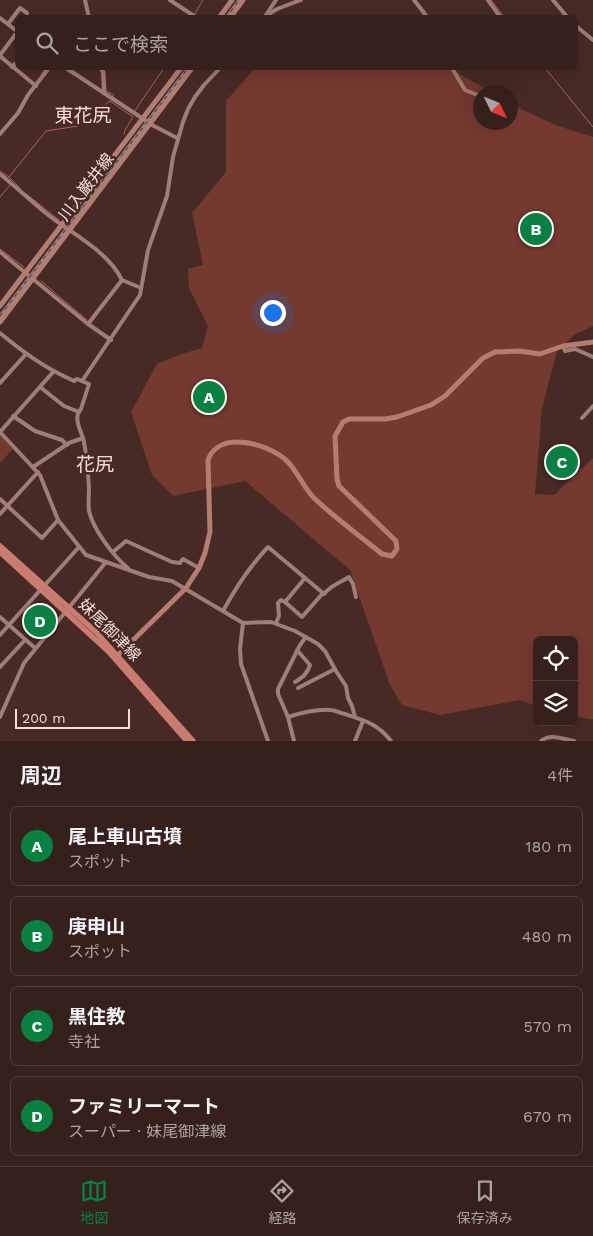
<!DOCTYPE html>
<html lang="ja">
<head>
<meta charset="utf-8">
<style>
	body { margin:0; font-family:"Work Sans","Noto Sans JP",sans-serif; background:#402d29; color:#f1f3f6 }
	.controls { position:absolute; right:15px; bottom:15px; display:grid; overflow:hidden; border-radius:8px; box-shadow:0 5px 20px #0002 }
	.controls button { width:45px; height:45px; display:grid; place-items:center; padding:0; border:0; border-bottom:1px solid #4f3e3b; background:#35201c; color:#f1f3f6; font:25px sans-serif }
	.compass { position:absolute; left:473px; top:85px; width:45px; height:45px; border-radius:50%; background:#35201c; box-shadow:0 5px 20px #0002; rotate:133deg }
	.scale { position:absolute; left:15px; bottom:12px; width:115px; box-sizing:border-box; padding-left:5px; border:2px solid #f2dfdb; border-top:0; font-size:14px; line-height:18px; white-space:nowrap; color:#f2dfdb; -webkit-text-stroke:4px #472a25; paint-order:stroke }
	.you { position:absolute; left:272px; top:312px; width:18px; height:18px; margin:-12px; border:4px solid #fff; border-radius:50%; background:#1a73e8; box-shadow:0 0 0 8px #1a73e833 }
	.badge { display:grid; place-items:center; width:32px; height:32px; border-radius:50%; background:#0b8043; color:#fff; font-size:16px; font-weight:700 }
	.pin { position:absolute; translate:-50% -50%; border:2px solid #fff; box-shadow:0 1px 5px #0006 }
	.list { margin:0; padding:0; list-style:none }
	h2 { display:flex; justify-content:space-between; align-items:center; height:65px; margin:0; padding:0 20px; font-size:21px }
	h2 small { font-size:16px; font-weight:400; color:#aaa3a3 }
	.list li { display:grid; grid-template-columns:32px 1fr auto; gap:15px; align-items:center; box-sizing:border-box; height:80px; margin:0 10px 10px; padding:0 10px; border:1px solid #4f3e3b; border-radius:8px }
	.list b { display:block; font-size:19px; white-space:nowrap }
	.list p { margin:0; font-size:16px; white-space:nowrap; color:#aaa3a3 }
	.list em { font-size:16px; font-style:normal; color:#aaa3a3 }
	.icon { flex:none; width:28px; height:28px; fill:none; stroke:currentColor; stroke-width:2; stroke-linecap:round; stroke-linejoin:round }
	.map { position:relative; flex:none; width:593px; height:741px; overflow:hidden }
	.search { position:absolute; background:#35201c; box-shadow:0 5px 20px #0002; left:15px; right:15px; top:15px; height:55px; display:flex; align-items:center; gap:12px; box-sizing:border-box; padding:0 18px; border-radius:8px; color:#aaa3a3; font-size:19px }
	.sheet { height:425px; background:#35201c }
	nav { display:flex; justify-content:space-around; align-items:center; box-sizing:border-box; height:70px; border-top:1px solid #4f3e3b; background:#35201c; font-size:14px; color:#aaa3a3 }
	nav a { display:grid; justify-items:center; gap:2px }
	nav .on { color:#0b8043 }
	.map>svg:first-child { display:block }
	.green { fill:#74392f }
	.lines { fill:none; stroke-linecap:round; stroke-linejoin:round }
	.stream { stroke:#b85f50; stroke-width:1 }
	.street { stroke:#a07d76; stroke-width:4 }
	.secondary { stroke:#b47d72; stroke-width:5 }
	.primary { stroke:#c97c6f; stroke-width:5.5 }
	.rail-casing { stroke:#99807c; stroke-width:3 }
	.rail { stroke:#472a25; stroke-width:1; stroke-dasharray:4; stroke-linecap:butt }
	.labels { text-anchor:middle; dominant-baseline:central; stroke-width:5; stroke-linejoin:round; paint-order:stroke }
	.street-label { font-size:16px; fill:#f2dfdb; stroke:#472a25 }
	.quarter-label { font-size:19px; fill:#ffd9d1; stroke:#472a25 }
</style>
</head>
<body>
<div class="map">
<svg width="593" height="741" viewBox="0 0 593 741">
	<rect width="100%" height="100%" fill="#472a25"/>
	<g class="green">
		<path d="M255 68H449L491 92H480V122H510L511 104 555 125 593 137V326L574 335 557 351 542 408 535 494 554 495 593 458V719H589L574 716V640H537V706L519 700 440 715 402 705 390 685 350 570 245 481 173 496 152 475 131 412 157 364 181 354 202 348 208 326 189 288 188 269 203 265 192 213 226 172V101Z"/>
		<path d="M0 435 13 449 0 463Z"/>
	</g>
	<g class="lines">
		<g class="stream">
			<path d="M491 0 505 18"/>
			<path d="M192 18 203 0"/>
			<path d="M103 68 105 71 106 91 114 95 110 101 133 117 125 130 124 134"/>
			<path d="M545 68 593 127"/>
			<path d="M41 75 46 68"/>
			<path d="M134 112 164 68"/>
			<path d="M0 171 9 177 20 188"/>
			<path d="M9 177 46 131 78 126 110 101"/>
			<path d="M25 193 59 220"/>
			<path d="M0 197 11 184"/>
			<path d="M0 249 24 267"/>
			<path d="M41 281 87 320"/>
		</g>
		<g class="street">
			<path d="M85 0 89 18"/>
			<path d="M170 0 197 18"/>
			<path d="M414 0 428 18"/>
			<path d="M488 0 501 18"/>
			<path d="M553 0 568 18"/>
			<path d="M266 15 276 0"/>
			<path d="M266 16 277 9 301 0"/>
			<path d="M0 18 18 32"/>
			<path d="M8 24 20 8 27 13"/>
			<path d="M576 26 593 40"/>
			<path d="M0 55 15 35 18 34"/>
			<path d="M1 57 36 86"/>
			<path d="M12 67 18 61"/>
			<path d="M66 68 154 126 177 138"/>
			<path d="M101 68 103 72 104 93"/>
			<path d="M452 68 465 90 480 96"/>
			<path d="M0 134 18 113 28 95 49 68"/>
			<path d="M0 174C16 187 31 201 47 214 72 234 108 251 122 280L141 288"/>
			<path d="M0 252 88 324 111 340"/>
			<path d="M88 324 122 280"/>
			<path d="M0 333C24 353 45 368 74 381L77 379 89 384 81 409C72 418 82 432 84 442 87 457 88 472 89 488 89 495 88 504 89 511 93 529 114 557 128 568"/>
			<path d="M563 346 565 351 575 349 593 357"/>
			<path d="M82 381 140 295 148 250 167 196 173 157 183 122 188 109 195 97 204 85 220 68"/>
			<path d="M0 383 26 354"/>
			<path d="M40 387 64 406 79 412"/>
			<path d="M13 416 35 431 62 440 67 445"/>
			<path d="M582 418 593 406"/>
			<path d="M0 432 40 475 58 520 86 555 149 577 172 581 243 623 271 622 295 631 318 644 325 651 336 671 346 686 348 698 352 706 355 717"/>
			<path d="M0 432 54 371"/>
			<path d="M33 467 69 443 83 438"/>
			<path d="M0 499 42 538 58 520"/>
			<path d="M0 514 38 472"/>
			<path d="M113 552 126 541 172 562 180 563 183 559 199 568"/>
			<path d="M323 593 324 594C331 585 340 583 349 577L353 584 356 597"/>
			<path d="M223 611C236 587 250 566 268 547L323 593 302 617 285 602"/>
			<path d="M0 617 35 648"/>
			<path d="M243 623 240 649 241 664 268 741"/>
			<path d="M276 623 279 616 278 603 281 600 285 602 305 578"/>
			<path d="M0 635 79 547"/>
			<path d="M0 667 25 640"/>
			<path d="M295 682C303 677 307 674 310 665L297 650"/>
			<path d="M298 688 335 669"/>
			<path d="M0 717 24 663 106 562"/>
			<path d="M288 717C301 713 316 709 330 710 335 710 340 713 345 714 364 720 378 724 391 741"/>
			<path d="M294 741 288 717 278 694V689L300 645 306 637"/>
			<path d="M355 741 363 721"/>
			<path d="M541 741C550 733 563 739 574 741"/>
		</g>
		<g class="secondary">
			<path d="M219 18 232 0"/>
			<path d="M230 18 243 0"/>
			<path d="M0 306 181 68"/>
			<path d="M0 322 192 68"/>
			<path d="M116 657 186 588 199 568 205 553 210 532 208 460C219 429 269 444 287 461 298 472 303 487 314 498 335 518 360 536 382 554L392 556 397 549 396 541 339 486 337 479 335 436 343 422 349 419H385L397 417 431 405 445 396 483 358 495 352 520 351 540 354 563 346 593 342"/>
		</g>
		<g class="primary">
			<path d="M0 546 97 633 193 741"/>
			<path d="M0 552 109 652 187 741"/>
		</g>
		<defs>
			<g id="rail">
				<path d="M226 18 239 0"/>
				<path d="M0 316 188 68"/>
			</g>
		</defs>
		<use href="#rail" class="rail-casing"/>
		<use href="#rail" class="rail"/>
	</g>
	<g class="labels">
		<g class="street-label">
			<text transform="translate(86 187) rotate(-53)">川入巌井線</text>
			<text transform="translate(110 630) rotate(45)">妹尾御津線</text>
		</g>
		<g class="quarter-label">
			<text x="83" y="115">東花尻</text>
			<text x="95" y="464">花尻</text>
		</g>
	</g>
</svg>
<div class="controls">
<button><svg class="icon" aria-label="locate" viewBox="0 0 24 24"><circle cx="12" cy="12" r="6"/><path d="M12 2v4M12 18v4M2 12h4M18 12h4"/></svg></button>
<button><svg class="icon" aria-label="layers" viewBox="0 0 24 24"><path d="M12 4l9 5-9 5-9-5zM3 14l9 5 9-5"/></svg></button>
</div>
<svg class="compass" viewBox="-18 -18 36 36"><path d="M0-13l5 13h-10z" fill="#e53935"/><path d="M0 13l5-13h-10z" fill="#aaa3a3"/></svg>
<div class="scale">200 m</div>
<div class="you"></div>
<div class="pin badge" style="left:209px;top:397px">A</div>
<div class="pin badge" style="left:536px;top:229px">B</div>
<div class="pin badge" style="left:562px;top:462px">C</div>
<div class="pin badge" style="left:40px;top:621px">D</div>
<div class="search"><svg class="icon" aria-label="search" viewBox="0 0 24 24"><circle cx="10" cy="10" r="6"/><path d="M15 15l6 6"/></svg>ここで検索</div>
</div>
<section class="sheet">
<h2>周辺<small>4件</small></h2>
<ul class="list">
<li><span class="badge">A</span><div><b>尾上車山古墳</b><p>スポット</p></div><em>180 m</em></li>
<li><span class="badge">B</span><div><b>庚申山</b><p>スポット</p></div><em>480 m</em></li>
<li><span class="badge">C</span><div><b>黒住教</b><p>寺社</p></div><em>570 m</em></li>
<li><span class="badge">D</span><div><b>ファミリーマート</b><p>スーパー · 妹尾御津線</p></div><em>670 m</em></li>
</ul>
</section>
<nav>
<a class="on"><svg class="icon" aria-label="map" viewBox="0 0 24 24"><path d="M3 6l6-2 6 2 6-2v14l-6 2-6-2-6 2zM9 4v14M15 6v14"/></svg>地図</a>
<a><svg class="icon" aria-label="directions" viewBox="0 0 24 24"><path d="M12 3l9 9-9 9-9-9zM9 14v-3h6M13 9l2 2-2 2"/></svg>経路</a>
<a><svg class="icon" aria-label="saved" viewBox="0 0 24 24"><path d="M7 4h10v16l-5-4-5 4z"/></svg>保存済み</a>
</nav>
</body>
</html>
